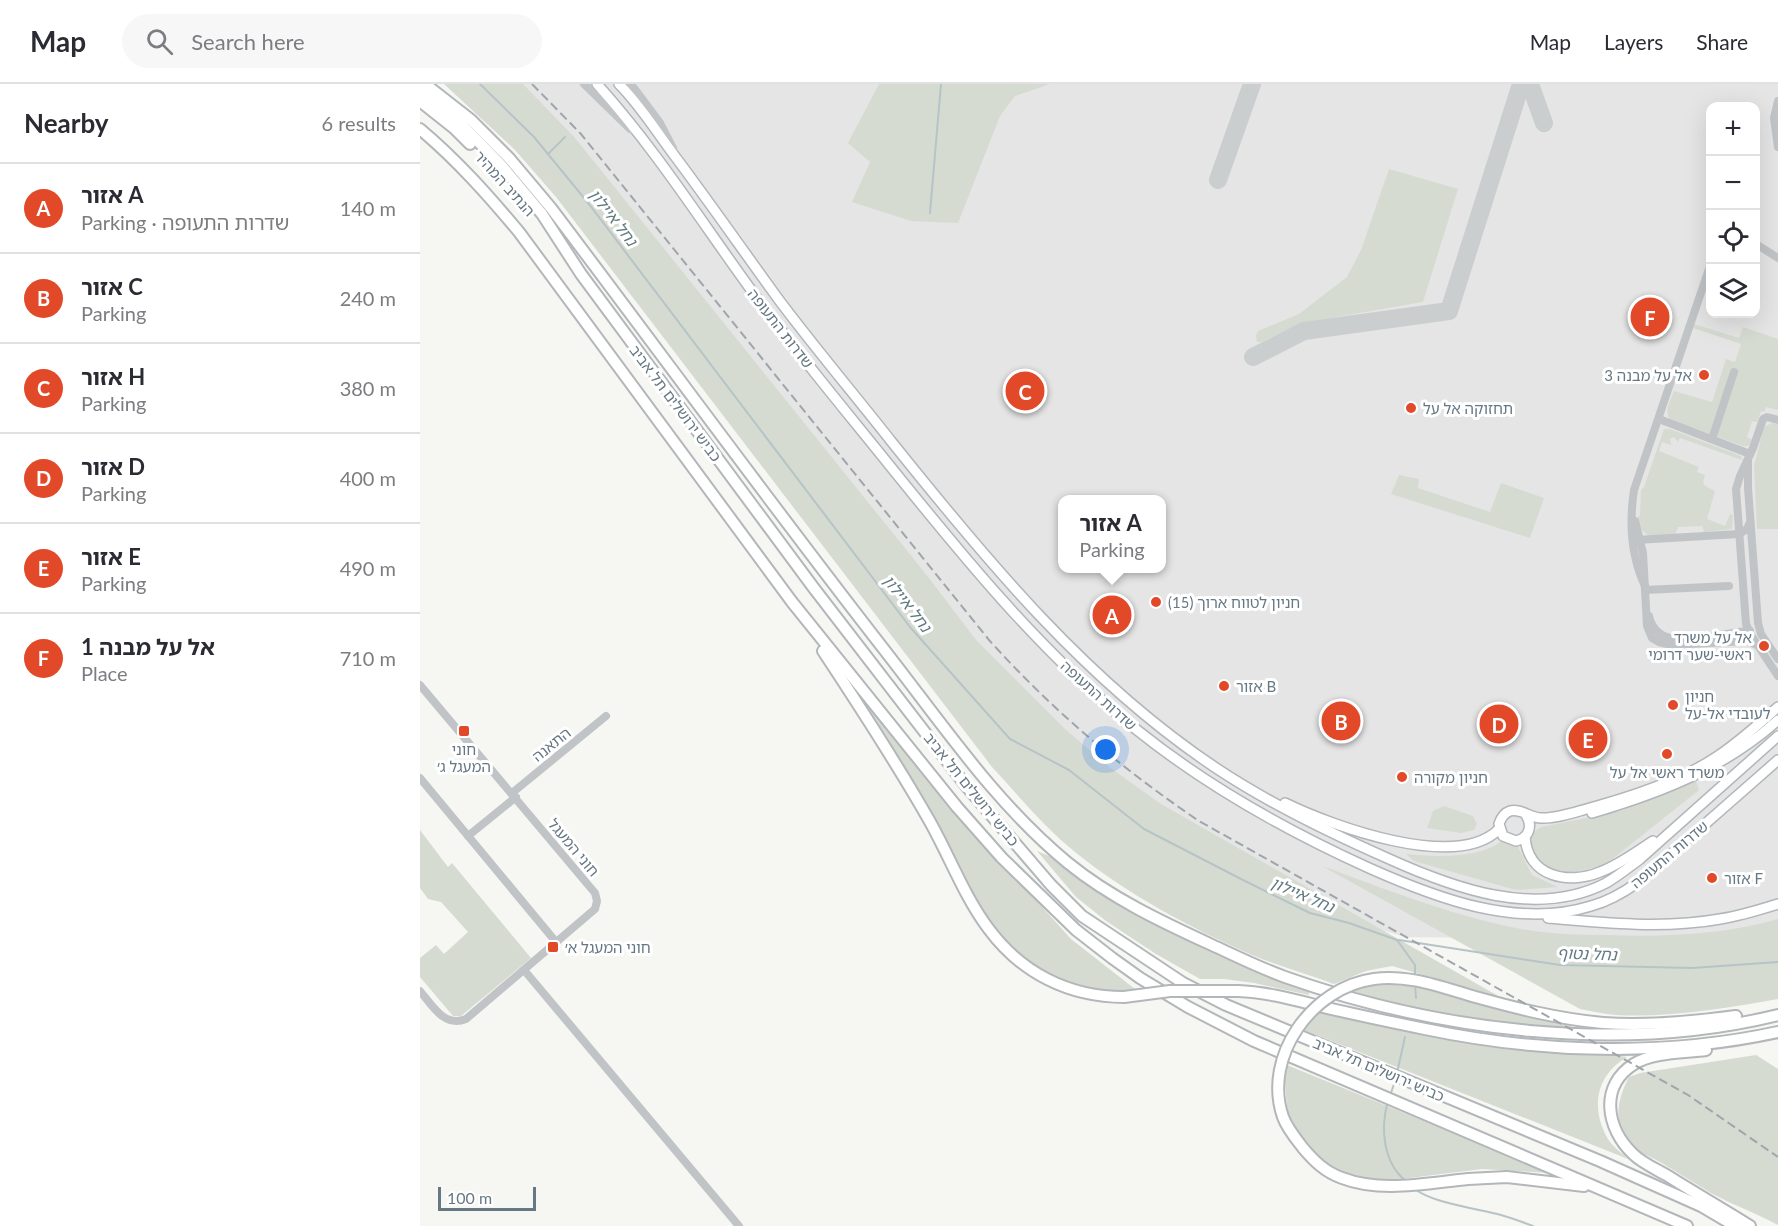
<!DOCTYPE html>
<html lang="en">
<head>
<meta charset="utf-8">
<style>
	body { margin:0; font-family:Lato,"Noto Sans Hebrew",sans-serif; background:#f7f7f7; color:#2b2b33 }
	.controls { position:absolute; right:18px; top:18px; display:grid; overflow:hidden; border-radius:12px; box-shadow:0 6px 24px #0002 }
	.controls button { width:54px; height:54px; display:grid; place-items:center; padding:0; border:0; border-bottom:2px solid #e1e1e2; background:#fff; color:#2b2b33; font:30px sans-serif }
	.scale { position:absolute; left:18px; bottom:15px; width:98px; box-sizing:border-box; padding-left:6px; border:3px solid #667884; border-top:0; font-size:16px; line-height:21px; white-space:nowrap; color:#667884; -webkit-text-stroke:4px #fff; paint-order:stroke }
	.you { position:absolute; left:686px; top:666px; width:21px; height:21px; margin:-15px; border:4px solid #fff; border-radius:50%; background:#1a73e8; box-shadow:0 0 0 9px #1a73e833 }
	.badge { display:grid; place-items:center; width:39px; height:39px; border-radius:50%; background:#e14929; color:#fff; font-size:20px; font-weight:700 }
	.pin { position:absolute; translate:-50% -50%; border:3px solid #fff; box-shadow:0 2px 6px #0006 }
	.popup { position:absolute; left:638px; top:411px; width:108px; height:78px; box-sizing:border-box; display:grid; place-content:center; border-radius:12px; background:#fff; filter:drop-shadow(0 2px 4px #0005); font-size:20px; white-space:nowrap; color:#7c7c81 }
	.popup b { font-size:22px; color:#2b2b33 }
	.popup::after { content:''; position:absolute; left:50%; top:100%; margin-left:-12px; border:12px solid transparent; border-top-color:#fff }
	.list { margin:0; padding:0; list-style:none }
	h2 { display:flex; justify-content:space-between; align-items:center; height:78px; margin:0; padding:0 24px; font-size:26px }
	h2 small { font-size:20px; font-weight:400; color:#7c7c81 }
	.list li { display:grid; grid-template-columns:39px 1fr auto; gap:18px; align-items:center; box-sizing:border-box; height:90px; padding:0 24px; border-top:2px solid #e1e1e2 }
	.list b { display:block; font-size:22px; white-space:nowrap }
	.list p { margin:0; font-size:20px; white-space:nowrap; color:#7c7c81 }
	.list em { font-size:20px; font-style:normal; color:#7c7c81 }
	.icon { flex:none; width:33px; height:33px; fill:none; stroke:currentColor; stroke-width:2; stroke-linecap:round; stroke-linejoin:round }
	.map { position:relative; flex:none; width:1358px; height:1142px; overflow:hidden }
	header { display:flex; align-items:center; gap:36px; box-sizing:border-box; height:84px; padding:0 30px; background:#fff; border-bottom:2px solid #e1e1e2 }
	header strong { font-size:28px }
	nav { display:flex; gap:33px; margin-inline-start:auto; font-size:21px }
	.search { width:420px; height:54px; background:#f7f7f7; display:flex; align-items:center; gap:15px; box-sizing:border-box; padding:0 21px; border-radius:33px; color:#7c7c81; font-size:22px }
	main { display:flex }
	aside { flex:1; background:#fff }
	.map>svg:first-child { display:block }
	.built { fill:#e4e5e4; fill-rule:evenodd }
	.green { fill:#d6dbd2 }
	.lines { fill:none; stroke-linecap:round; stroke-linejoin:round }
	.stream { stroke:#b6c4c7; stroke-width:2 }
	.taxiway { stroke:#cacecf; stroke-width:18 }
	.major-casing { stroke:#b1b6ba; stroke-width:12 }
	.highway-casing { stroke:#b3b7ba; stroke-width:14 }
	.minor { stroke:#c0c4c7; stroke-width:8 }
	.major { stroke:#fff; stroke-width:9 }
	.highway { stroke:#fff; stroke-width:10 }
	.rail { stroke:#9fa6ab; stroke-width:2; stroke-dasharray:9 4.5; stroke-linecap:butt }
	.highway-bridge-casing { stroke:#b3b7ba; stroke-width:14; stroke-linecap:butt }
	.highway-bridge { stroke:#fff; stroke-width:10 }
	.poi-dot { fill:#e14929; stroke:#fff; stroke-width:2 }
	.labels { text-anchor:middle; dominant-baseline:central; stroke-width:6; stroke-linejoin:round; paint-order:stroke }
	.street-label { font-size:15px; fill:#667884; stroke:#fff }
	.poi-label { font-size:15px; fill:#667884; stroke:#fff; text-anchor:start }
	.water-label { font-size:16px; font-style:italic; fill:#617a80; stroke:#fff }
</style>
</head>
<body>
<header>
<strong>Map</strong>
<div class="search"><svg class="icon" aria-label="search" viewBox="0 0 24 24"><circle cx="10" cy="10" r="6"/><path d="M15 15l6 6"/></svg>Search here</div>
<nav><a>Map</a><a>Layers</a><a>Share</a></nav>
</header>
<main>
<aside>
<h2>Nearby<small>6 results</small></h2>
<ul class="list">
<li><span class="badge">A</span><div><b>אזור A</b><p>Parking · שדרות התעופה</p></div><em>140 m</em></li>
<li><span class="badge">B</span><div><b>אזור C</b><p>Parking</p></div><em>240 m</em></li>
<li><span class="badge">C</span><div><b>אזור H</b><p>Parking</p></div><em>380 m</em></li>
<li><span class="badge">D</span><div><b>אזור D</b><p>Parking</p></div><em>400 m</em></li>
<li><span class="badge">E</span><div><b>אזור E</b><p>Parking</p></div><em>490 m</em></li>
<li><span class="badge">F</span><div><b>אל על מבנה 1</b><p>Place</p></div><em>710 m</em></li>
</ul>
</aside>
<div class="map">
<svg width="1358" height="1142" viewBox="0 0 1358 1142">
	<rect width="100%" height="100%" fill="#f6f6f3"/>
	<path class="built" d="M74 0H1358V858L985 853 889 824 543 582ZM1290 22H1336V230H1290ZM642 416H742V484H642Z"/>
	<g class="green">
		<path d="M24 0H103L155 54 509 494 556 556 645 645 692 685 741 720 1080 913 972 882 946 887 914 900C887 890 858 882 832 871 770 844 707 810 655 768 624 743 599 712 572 683L136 113 95 66Z"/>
		<path d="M459 0H630L595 12 580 32 538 139 491 137 432 118 450 78 428 59Z"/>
		<path d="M969 85 1038 105 1003 218 882 239 841 258H837L836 252 838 247 879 230 927 193 941 166Z"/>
		<path d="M1274 240 1319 254 1323 243 1358 255V326L1346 323 1344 328 1341 327 1337 338 1332 337 1327 353 1331 355V360L1327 362H1323L1251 336C1243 328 1251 316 1254 307L1292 318 1306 275 1315 278 1321 260 1273 244Z"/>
		<path d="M1352 339 1358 340V445H1337L1334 382 1344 343Z"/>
		<path d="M1244 345H1250L1321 372 1322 376 1319 375 1260 354 1258 358 1254 353 1250 355 1251 361 1242 358 1239 367 1279 383 1277 388 1285 391 1283 398 1285 402 1295 407 1287 435 1305 442 1310 430 1313 431 1312 445 1284 448 1282 442 1258 443 1255 451 1229 452 1219 444 1218 434 1220 431 1221 406 1224 403Z"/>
		<path d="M979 391 999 395 998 404 1070 428 1081 399 1124 414 1110 454 971 410Z"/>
		<path d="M412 573 563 757 651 855 715 905 690 910 673 909 622 888 593 866 571 841 458 643Z"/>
		<path d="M1276 697 1279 706 1186 780 1153 789 1129 784 1115 771 1109 757 1114 748 1121 743 1201 727Z"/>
		<path d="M1024 722 1053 732 1057 740 1054 746 1041 749 1007 744 1013 727Z"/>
		<path d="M0 746 28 783 32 779 111 874 41 932H33L0 893V874L16 861 24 870 48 848 21 818 8 815 0 804Z"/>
		<path d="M1082 757 1090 761H1097L1112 791 1138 803 1096 806 994 777 986 770C1014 773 1058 775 1082 757Z"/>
		<path d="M617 767C648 778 670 802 698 819 756 854 824 885 889 906V911L834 899 804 895H780L736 870 686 837 656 813Z"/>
		<path d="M902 782C965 805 1030 831 1096 844 1126 850 1157 851 1187 851 1245 853 1302 851 1358 835V915C1307 924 1248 934 1196 931 1184 930 1172 927 1160 925Z"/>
		<path d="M965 900 999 903 1106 930 1138 935 1157 946 1043 936 925 909 943 903Z"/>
		<path d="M904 926 1207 973C1176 991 1170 1024 1188 1055 1192 1062 1202 1069 1208 1075L884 946 894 933Z"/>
		<path d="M1336 971 1358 985V1141C1336 1129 1313 1121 1291 1109 1274 1099 1257 1088 1240 1078 1229 1072 1217 1068 1209 1058 1192 1038 1198 1014 1209 993L1220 989Z"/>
		<path d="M867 981 1131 1089 1062 1085 965 1097C916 1094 866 1063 866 1009 865 999 864 992 867 981Z"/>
	</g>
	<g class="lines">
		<g class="stream">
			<path d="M60 0 114 53 169 120 490 543 590 655 649 686 724 745 823 796 890 829 929 839 977 856 995 881V894"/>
			<path d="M128 70 145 53"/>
			<path d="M510 129 521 0"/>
			<path d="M979 856 1140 881 1272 884 1358 878"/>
			<path d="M995 899 996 914"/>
			<path d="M977 989 985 953"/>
			<path d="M970 1012 976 994"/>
			<path d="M968 1017C960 1044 963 1079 986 1097"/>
			<path d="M995 1105C1012 1119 1059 1125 1081 1131 1092 1134 1102 1138 1113 1142"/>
		</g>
		<g class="taxiway">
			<path d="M1110 0 1124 39"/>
			<path d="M798 96 832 0"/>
			<path d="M833 273 884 247 1029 227 1101 0"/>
		</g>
		<defs>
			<g id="major">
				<path d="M177 0C241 71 291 153 348 229 385 278 424 325 462 372 540 469 620 568 717 646 788 703 865 746 949 784 1016 814 1097 845 1171 822 1210 811 1239 781 1268 755 1298 729 1328 702 1358 676"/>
				<path d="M199 0C220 21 236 47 254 71 290 119 324 168 359 216 395 264 434 310 471 357 567 477 667 598 796 684 850 720 908 748 967 774 1033 804 1116 835 1186 799 1198 792 1209 783 1220 775L1358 652"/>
				<path d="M865 719C912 742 1037 788 1079 745"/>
				<path d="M1172 729C1240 709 1305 684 1358 636"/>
				<path d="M1106 731C1113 742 1109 754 1096 757L1083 752 1079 740C1081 734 1084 729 1090 727 1101 724 1110 734 1121 734 1136 735 1155 728 1170 724 1210 713 1263 696 1298 672 1319 658 1339 640 1358 623"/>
				<path d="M1105 753C1108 793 1148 801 1180 788 1199 781 1216 768 1233 757"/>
				<path d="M1128 834C1183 839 1245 845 1300 835 1319 832 1339 826 1358 820"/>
			</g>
			<g id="highway">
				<path d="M5 0 51 36 89 74 131 124C243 272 352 422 466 568 523 641 576 720 648 779 691 814 742 838 792 861 816 872 840 884 865 893 1018 947 1199 970 1358 931"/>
				<path d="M0 6 42 41 81 81 122 130 161 190 393 503 547 703 631 801 662 832 763 899 806 921 1180 1077 1281 1122 1315 1142"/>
				<path d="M0 17 34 44 50 60"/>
				<path d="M0 45C37 76 68 111 99 148L372 518 537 723 582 774 656 846 692 874 720 894 768 923 834 957 1267 1142"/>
				<path d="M403 567C440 623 476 678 509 736 529 771 544 812 568 844 601 889 649 913 704 913"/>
				<path d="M818 907C847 908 875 916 903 923 937 931 971 938 1005 945 1120 969 1243 973 1358 948"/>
				<path d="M1052 912C1095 924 1138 935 1183 939 1227 942 1272 938 1316 932"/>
				<path d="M1286 966C1264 969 1233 968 1214 980 1179 1002 1186 1044 1213 1070 1222 1079 1236 1085 1248 1092 1275 1109 1303 1125 1330 1142"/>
				<path d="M1048 1095 1087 1093 1164 1102"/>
			</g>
		</defs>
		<use href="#major" class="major-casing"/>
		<use href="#highway" class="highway-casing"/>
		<g class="minor">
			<path d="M164 0 210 45"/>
			<path d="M211 0 240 39 253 64"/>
			<path d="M1358 17 1354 34 1358 63"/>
			<path d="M1336 160 1358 174"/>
			<path d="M1239 335 1330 370"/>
			<path d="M1358 336 1347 333 1343 335 1333 364 1320 392 1316 405 1326 540 1331 551 1358 592"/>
			<path d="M1292 355 1314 288"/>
			<path d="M1328 376V404L1338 539 1341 550 1358 575"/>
			<path d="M1215 437 1223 469 1227 542 1232 554 1239 558 1251 561 1327 557 1337 561"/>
			<path d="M1216 456 1319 450 1327 445 1330 438"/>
			<path d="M1225 502C1211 472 1209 439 1214 406L1290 182"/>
			<path d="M1225 506 1309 502"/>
			<path d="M1229 532C1238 575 1304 546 1330 547"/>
			<path d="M0 601 175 809 177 817 175 825 46 935C24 944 12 921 0 907"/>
			<path d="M0 694 136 858"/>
			<path d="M92 709 186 632"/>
			<path d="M48 752 96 713"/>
			<path d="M104 886 319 1142"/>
		</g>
		<use href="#major" class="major"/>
		<use href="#highway" class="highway"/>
		<path class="rail" d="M112 0 161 50 569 556C632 626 702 685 779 737L1268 1011 1358 1073"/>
		<defs>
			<g id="highway-bridge">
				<path d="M704 913 750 907H818"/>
				<path d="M1048 1095C1007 1099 961 1109 922 1094 905 1088 894 1077 883 1064 876 1055 867 1044 863 1033 842 972 893 903 954 895 987 890 1021 903 1052 912"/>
			</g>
		</defs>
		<use href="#highway-bridge" class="highway-bridge-casing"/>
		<use href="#highway-bridge" class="highway-bridge"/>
	</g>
	<g class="poi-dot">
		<circle cx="1284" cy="291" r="6"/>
		<circle cx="991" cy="324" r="6"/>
		<circle cx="736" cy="518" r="6"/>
		<circle cx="1344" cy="562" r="6"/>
		<circle cx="804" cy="602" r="6"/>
		<circle cx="1253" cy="621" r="6"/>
		<rect x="38" y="641" width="12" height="12" rx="3"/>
		<circle cx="1247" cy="670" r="6"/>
		<circle cx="982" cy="693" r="6"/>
		<circle cx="1292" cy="794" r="6"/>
		<rect x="127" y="857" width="12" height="12" rx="3"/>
	</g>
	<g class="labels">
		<g class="street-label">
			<text transform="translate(85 99) rotate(48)">הנתיב המהיר</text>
			<text transform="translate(361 244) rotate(52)">שדרות התעופה</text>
			<text transform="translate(256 319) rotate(53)">כביש ירושלים תל אביב</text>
			<text transform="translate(679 611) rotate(42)">שדרות התעופה</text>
			<text transform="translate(131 660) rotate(-39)">התאנה</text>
			<text transform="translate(552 705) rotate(51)">כביש ירושלים תל אביב</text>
			<text transform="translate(154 763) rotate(50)">חוני המעגל</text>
			<text transform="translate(1249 770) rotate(-40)">שדרות התעופה</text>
			<text transform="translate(959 985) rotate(23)">כביש ירושלים תל אביב</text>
		</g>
		<g class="poi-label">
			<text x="1272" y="291" text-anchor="end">אל על מבנה 3</text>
			<text x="1003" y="324">תחזוקה אל על</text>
			<text x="748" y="518">חניון לטווח ארוך (15)</text>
			<text x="1332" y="553" text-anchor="end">אל על משרד<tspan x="1332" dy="17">ראשי-שער דרומי</tspan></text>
			<text x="816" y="602">אזור B</text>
			<text x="1265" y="612">חניון<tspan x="1265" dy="17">לעובדי אל-על</tspan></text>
			<text x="44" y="665" text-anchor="middle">חוני<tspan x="44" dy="17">המעגל ג׳</tspan></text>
			<text x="1247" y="688" text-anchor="middle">משרד ראשי אל על</text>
			<text x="994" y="693">חניון מקורה</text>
			<text x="1304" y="794">אזור F</text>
			<text x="145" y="863">חוני המעגל א׳</text>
		</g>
		<g class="water-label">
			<text transform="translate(194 133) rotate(52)">נחל איילון</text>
			<text transform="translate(488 519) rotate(52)">נחל איילון</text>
			<text transform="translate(883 810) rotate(23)">נחל איילון</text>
			<text transform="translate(1167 869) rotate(2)">נחל נטוף</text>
		</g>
	</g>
</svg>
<div class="controls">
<button>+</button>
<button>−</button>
<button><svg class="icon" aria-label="locate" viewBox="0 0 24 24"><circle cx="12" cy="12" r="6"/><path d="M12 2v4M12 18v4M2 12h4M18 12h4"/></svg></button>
<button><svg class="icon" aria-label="layers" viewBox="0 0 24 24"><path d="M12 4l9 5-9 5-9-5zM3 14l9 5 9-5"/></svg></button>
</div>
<div class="scale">100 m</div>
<div class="you"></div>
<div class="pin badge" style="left:692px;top:531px">A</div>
<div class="popup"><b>אזור A</b>Parking</div>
<div class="pin badge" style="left:921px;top:637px">B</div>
<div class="pin badge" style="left:605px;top:307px">C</div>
<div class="pin badge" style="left:1079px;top:640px">D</div>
<div class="pin badge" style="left:1168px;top:655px">E</div>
<div class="pin badge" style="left:1230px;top:233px">F</div>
</div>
</main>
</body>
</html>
